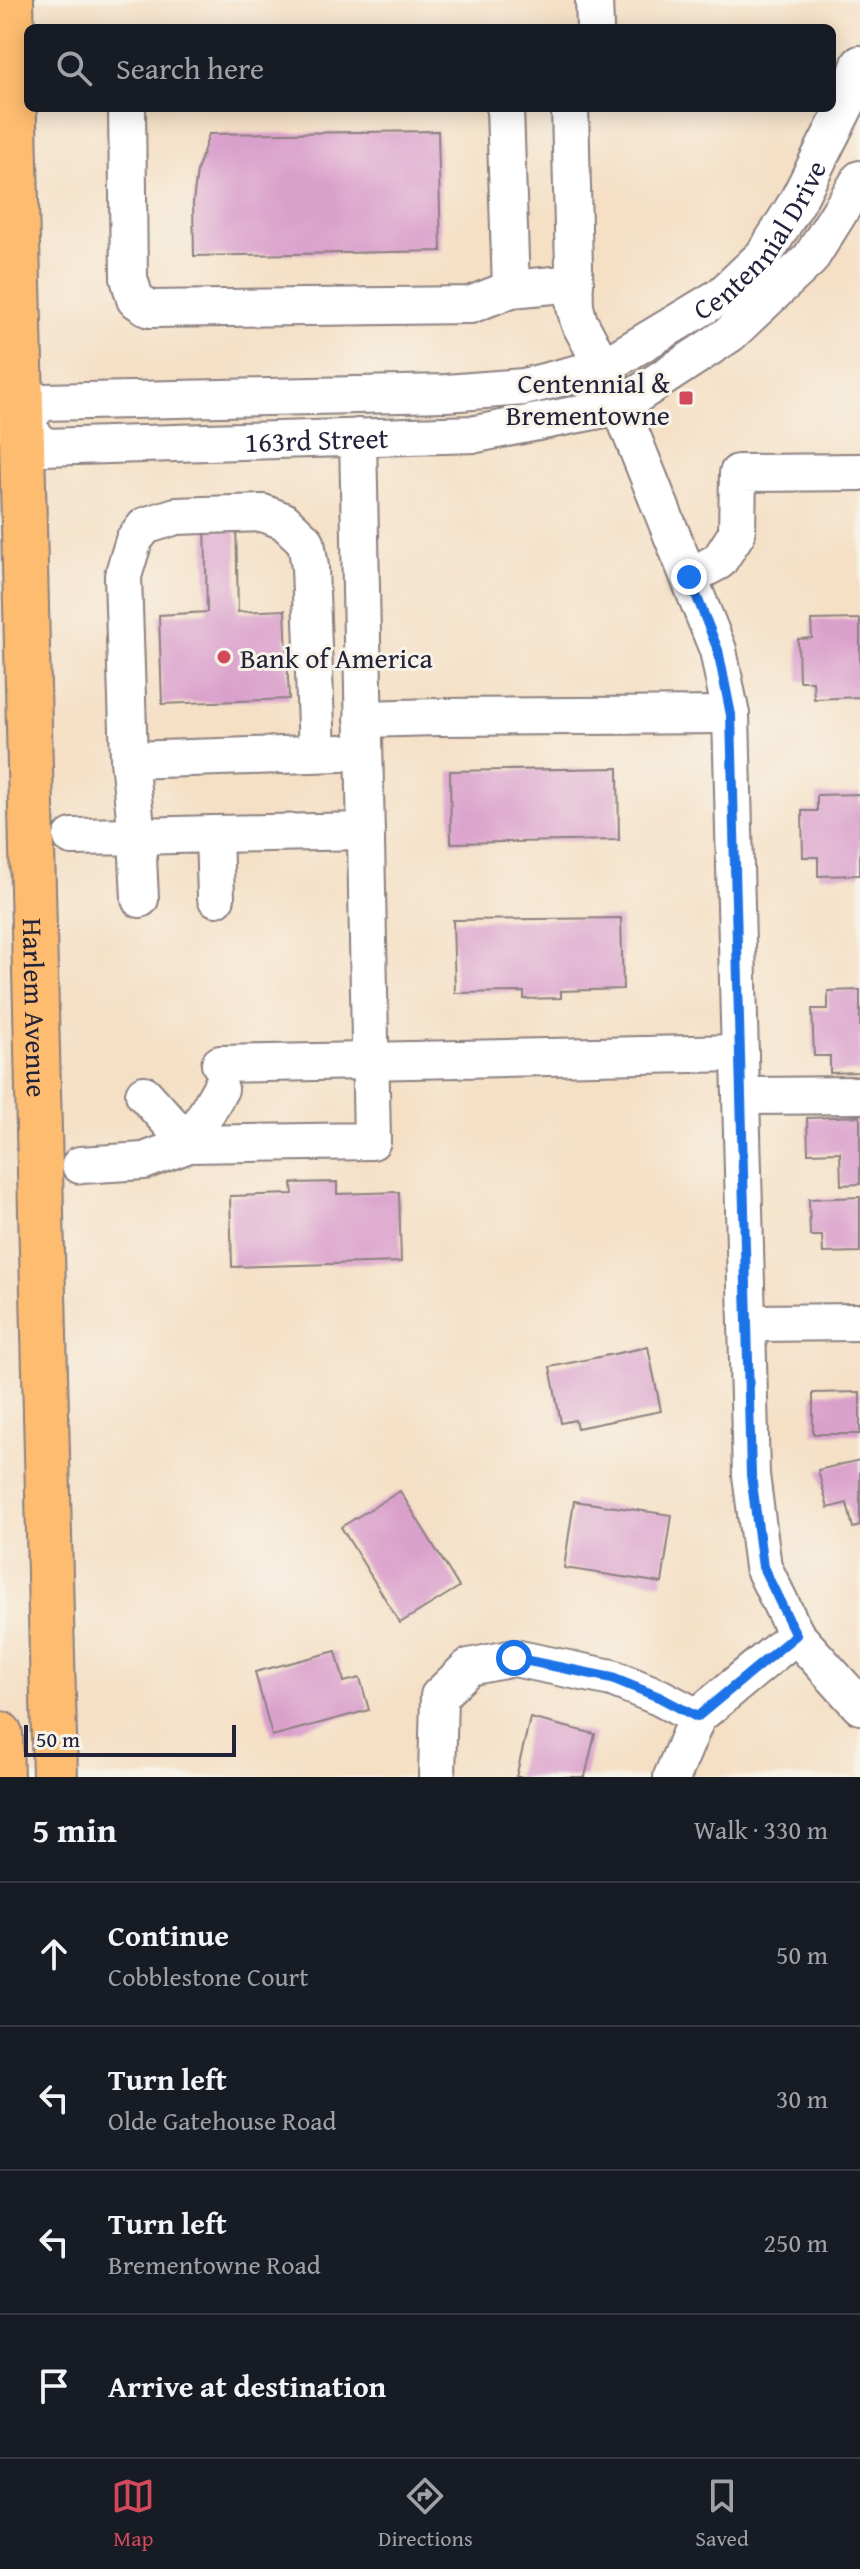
<!DOCTYPE html>
<html lang="en">
<head>
<meta charset="utf-8">
<style>
	body { margin:0; font-family:"Gentium Book Plus",serif; background:#242831; color:#f1f3f6 }
	.scale { position:absolute; left:24px; bottom:20px; width:212px; box-sizing:border-box; padding-left:8px; border:4px solid #22223b; border-top:0; font-size:22px; line-height:28px; white-space:nowrap; color:#22223b; -webkit-text-stroke:6px #f7f3e8; paint-order:stroke }
	.stop { position:absolute; width:24px; height:24px; margin:-18px; border:6px solid #1a73e8; border-radius:50%; background:#fff }
	.stop.end { background:#1a73e8; border-color:#fff; box-shadow:0 2px 8px #0008 }
	.list { margin:0; padding:0; list-style:none }
	h2 { display:flex; justify-content:space-between; align-items:center; height:104px; margin:0; padding:0 32px; font-size:34px }
	h2 small { font-size:26px; font-weight:400; color:#9ea1a6 }
	.list li { display:grid; grid-template-columns:52px 1fr auto; gap:24px; align-items:center; box-sizing:border-box; height:144px; padding:0 32px; border-top:2px solid #363941 }
	.list b { display:block; font-size:30px; white-space:nowrap }
	.list p { margin:0; font-size:26px; white-space:nowrap; color:#9ea1a6 }
	.list em { font-size:26px; font-style:normal; color:#9ea1a6 }
	.icon { flex:none; width:44px; height:44px; fill:none; stroke:currentColor; stroke-width:2; stroke-linecap:round; stroke-linejoin:round }
	.map { position:relative; flex:none; width:860px; height:1777px; overflow:hidden }
	.search { position:absolute; background:#171b24; box-shadow:0 4px 20px #0003; left:24px; right:24px; top:24px; height:88px; display:flex; align-items:center; gap:20px; box-sizing:border-box; padding:0 28px; border-radius:12px; color:#9ea1a6; font-size:30px }
	.sheet { height:680px; background:#171b24 }
	nav { display:flex; justify-content:space-around; align-items:center; box-sizing:border-box; height:112px; border-top:2px solid #363941; background:#171b24; font-size:22px; color:#9ea1a6 }
	nav a { display:grid; justify-items:center; gap:4px }
	nav .on { color:#d1495b }
	.map>svg:first-child { display:block }
	.building { fill:#daa0cc }
	.lines { fill:none; stroke-linecap:round; stroke-linejoin:round }
	.minor-casing { stroke:#8c8180; stroke-width:40 }
	.major-casing { stroke:#8c8180; stroke-width:48 }
	.minor { stroke:#fff; stroke-width:36 }
	.major { stroke:#fdbc70; stroke-width:44 }
	.route { stroke:#1a73e8; stroke-width:10 }
	.poi-dot { fill:#d1495b; stroke:#f7f3e8; stroke-width:3 }
	.labels { text-anchor:middle; dominant-baseline:central; stroke-width:6; stroke-linejoin:round; paint-order:stroke }
	.street-label { font-size:28px; fill:#22223b; stroke:#f7f3e8 }
	.poi-label { font-size:28px; fill:#22223b; stroke:#f7f3e8; text-anchor:end }
</style>
</head>
<body>
<div class="map">
<svg width="860" height="1777" viewBox="0 0 860 1777">
	<rect width="100%" height="100%" fill="#f7f3e8"/>
	<filter id="ink" filterUnits="userSpaceOnUse"><feTurbulence type="fractalNoise" baseFrequency=".0125" numOctaves="2"/><feDisplacementMap in="SourceGraphic" scale="16" xChannelSelector="R" yChannelSelector="G"/><feConvolveMatrix kernelMatrix="1 2 1 2 8 2 1 2 1" color-interpolation-filters="sRGB"/></filter>
	<filter id="wash" filterUnits="userSpaceOnUse"><feTurbulence type="fractalNoise" baseFrequency=".006" numOctaves="4" result="noise"/><feDisplacementMap in="SourceGraphic" scale="32" xChannelSelector="R" yChannelSelector="G"/><feGaussianBlur stdDeviation="1.8" result="paint"/><feColorMatrix in="noise" values="0 0 0 0 0 0 0 0 0 0 0 0 0 0 0 0 0 1.4 0 .05"/><feComposite in="paint" operator="in"/></filter>
	<g filter="url(#wash)">
		<rect width="100%" height="100%" fill="#f5e0c6"/>
		<g id="blocks">
			<g class="building">
				<path d="M438 131 441 251 194 256 193 202 197 171 209 134Z"/>
				<path d="M236 520 238 612 285 610 289 699 162 704 159 615 207 612 205 521Z"/>
				<path d="M860 619V697L814 699 813 681H799L798 639 812 638 811 620Z"/>
				<path d="M618 768 619 840 451 843 450 771Z"/>
				<path d="M860 794V875L818 876V857H803L802 811H817V795Z"/>
				<path d="M621 918 623 989 561 991V998L524 999V992L455 993 453 920Z"/>
				<path d="M860 990V1072L830 1073V1056H814L812 1009H828V991Z"/>
				<path d="M860 1116V1184L841 1185 840 1152 808 1153 807 1118Z"/>
				<path d="M337 1182V1194L399 1192 401 1262 232 1267 230 1196 293 1194 292 1183Z"/>
				<path d="M860 1197V1252L823 1253 822 1236H810L809 1199Z"/>
				<path d="M648 1347 661 1411 577 1428 575 1420 561 1423 550 1367Z"/>
				<path d="M860 1392V1434H813V1393Z"/>
				<path d="M860 1460V1526L853 1528 847 1503 828 1508 818 1470Z"/>
				<path d="M400 1491 459 1587 400 1623 341 1527Z"/>
				<path d="M574 1501 672 1515 662 1583 564 1568Z"/>
				<path d="M336 1651 344 1682 360 1678 369 1710 272 1736 255 1672Z"/>
				<path d="M530 1718 595 1734 585 1777H516Z"/>
			</g>
		</g>
	</g>
	<g filter="url(#ink)">
		<use href="#blocks" fill-opacity="0" stroke="#8c8180" stroke-width="2"/>
		<g class="lines">
			<defs>
				<g id="minor">
					<path d="M594 0 595 28"/>
					<path d="M127 108 129 278 135 299 150 309 470 305 511 289 575 283"/>
					<path d="M505 108 511 289"/>
					<path d="M570 108 575 307 579 322 603 367 620 406 718 650 731 715 751 1475 763 1567 796 1635 860 1706"/>
					<path id="s1" d="M2 421 22 422 43 402 446 393 524 387 603 367 721 296 764 255 797 202 847 103 860 64"/>
					<path id="s2" d="M22 422 44 447 476 434 620 406 730 334 810 259 860 179"/>
					<path d="M689 577 719 561 737 533 738 473 860 472"/>
					<path d="M363 719 438 717 731 715"/>
					<path d="M129 760 340 753"/>
					<path d="M214 834 366 831"/>
					<path d="M72 837 137 836 140 899"/>
					<path d="M216 898 214 834 137 836 129 760 123 576 134 540 145 526 176 516 263 513 284 521 306 542 310 567 317 753"/>
					<path d="M220 1064 740 1053"/>
					<path d="M144 1094 189 1144 220 1089"/>
					<path d="M742 1096 860 1095"/>
					<path d="M80 1165 144 1161 189 1144 372 1141 358 437"/>
					<path d="M747 1323 860 1322"/>
					<path d="M437 1777 439 1696 469 1667 514 1658 612 1678 659 1697 697 1717"/>
					<path d="M672 1777 697 1717 796 1635"/>
				</g>
				<g id="major">
					<path id="s3" d="M11 0 55 1777"/>
					<path d="M0 1734 1 1777"/>
				</g>
			</defs>
			<use href="#minor" class="minor-casing"/>
			<use href="#major" class="major-casing"/>
			<use href="#minor" class="minor"/>
			<use href="#major" class="major"/>
		</g>
	</g>
	<g class="lines" filter="url(#ink)">
		<path class="route" d="M514 1658 612 1678 659 1697 697 1717 796 1635 763 1567 751 1475 731 715 718 650 689 577"/>
	</g>
	<g class="poi-dot">
		<rect x="678" y="390" width="16" height="16" rx="4"/>
		<circle cx="224" cy="657" r="8"/>
	</g>
	<g class="labels">
		<g class="street-label">
			<text stroke="none"><textPath href="#s1" startOffset="818">Centennial Drive</textPath></text>
			<text stroke="none"><textPath href="#s2" startOffset="306">163rd Street</textPath></text>
			<text stroke="none"><textPath href="#s3" startOffset="1008">Harlem Avenue</textPath></text>
		</g>
		<g class="poi-label">
			<text x="670" y="382">Centennial &amp;<tspan x="670" dy="32">Brementowne</tspan></text>
			<text x="240" y="657" text-anchor="start">Bank of America</text>
		</g>
	</g>
</svg>
<div class="scale">50 m</div>
<div class="stop" style="left:514px;top:1658px"></div>
<div class="stop end" style="left:689px;top:577px"></div>
<div class="search"><svg class="icon" aria-label="search" viewBox="0 0 24 24"><circle cx="10" cy="10" r="6"/><path d="M15 15l6 6"/></svg>Search here</div>
</div>
<section class="sheet">
<h2>5 min<small>Walk · 330 m</small></h2>
<ul class="list">
<li><svg class="icon" aria-label="ahead" viewBox="0 0 24 24"><path d="M12 20V5M6 11l6-6 6 6"/></svg><div><b>Continue</b><p>Cobblestone Court</p></div><em>50 m</em></li>
<li><svg class="icon" aria-label="left" viewBox="0 0 24 24"><path d="M17 20v-9H6M10 6l-5 5 5 5"/></svg><div><b>Turn left</b><p>Olde Gatehouse Road</p></div><em>30 m</em></li>
<li><svg class="icon" aria-label="left" viewBox="0 0 24 24"><path d="M17 20v-9H6M10 6l-5 5 5 5"/></svg><div><b>Turn left</b><p>Brementowne Road</p></div><em>250 m</em></li>
<li><svg class="icon" aria-label="arrive" viewBox="0 0 24 24"><path d="M6 21V4h12l-3 4 3 4H6"/></svg><div><b>Arrive at destination</b></div></li>
</ul>
</section>
<nav>
<a class="on"><svg class="icon" aria-label="map" viewBox="0 0 24 24"><path d="M3 6l6-2 6 2 6-2v14l-6 2-6-2-6 2zM9 4v14M15 6v14"/></svg>Map</a>
<a><svg class="icon" aria-label="directions" viewBox="0 0 24 24"><path d="M12 3l9 9-9 9-9-9zM9 14v-3h6M13 9l2 2-2 2"/></svg>Directions</a>
<a><svg class="icon" aria-label="saved" viewBox="0 0 24 24"><path d="M7 4h10v16l-5-4-5 4z"/></svg>Saved</a>
</nav>
</body>
</html>
